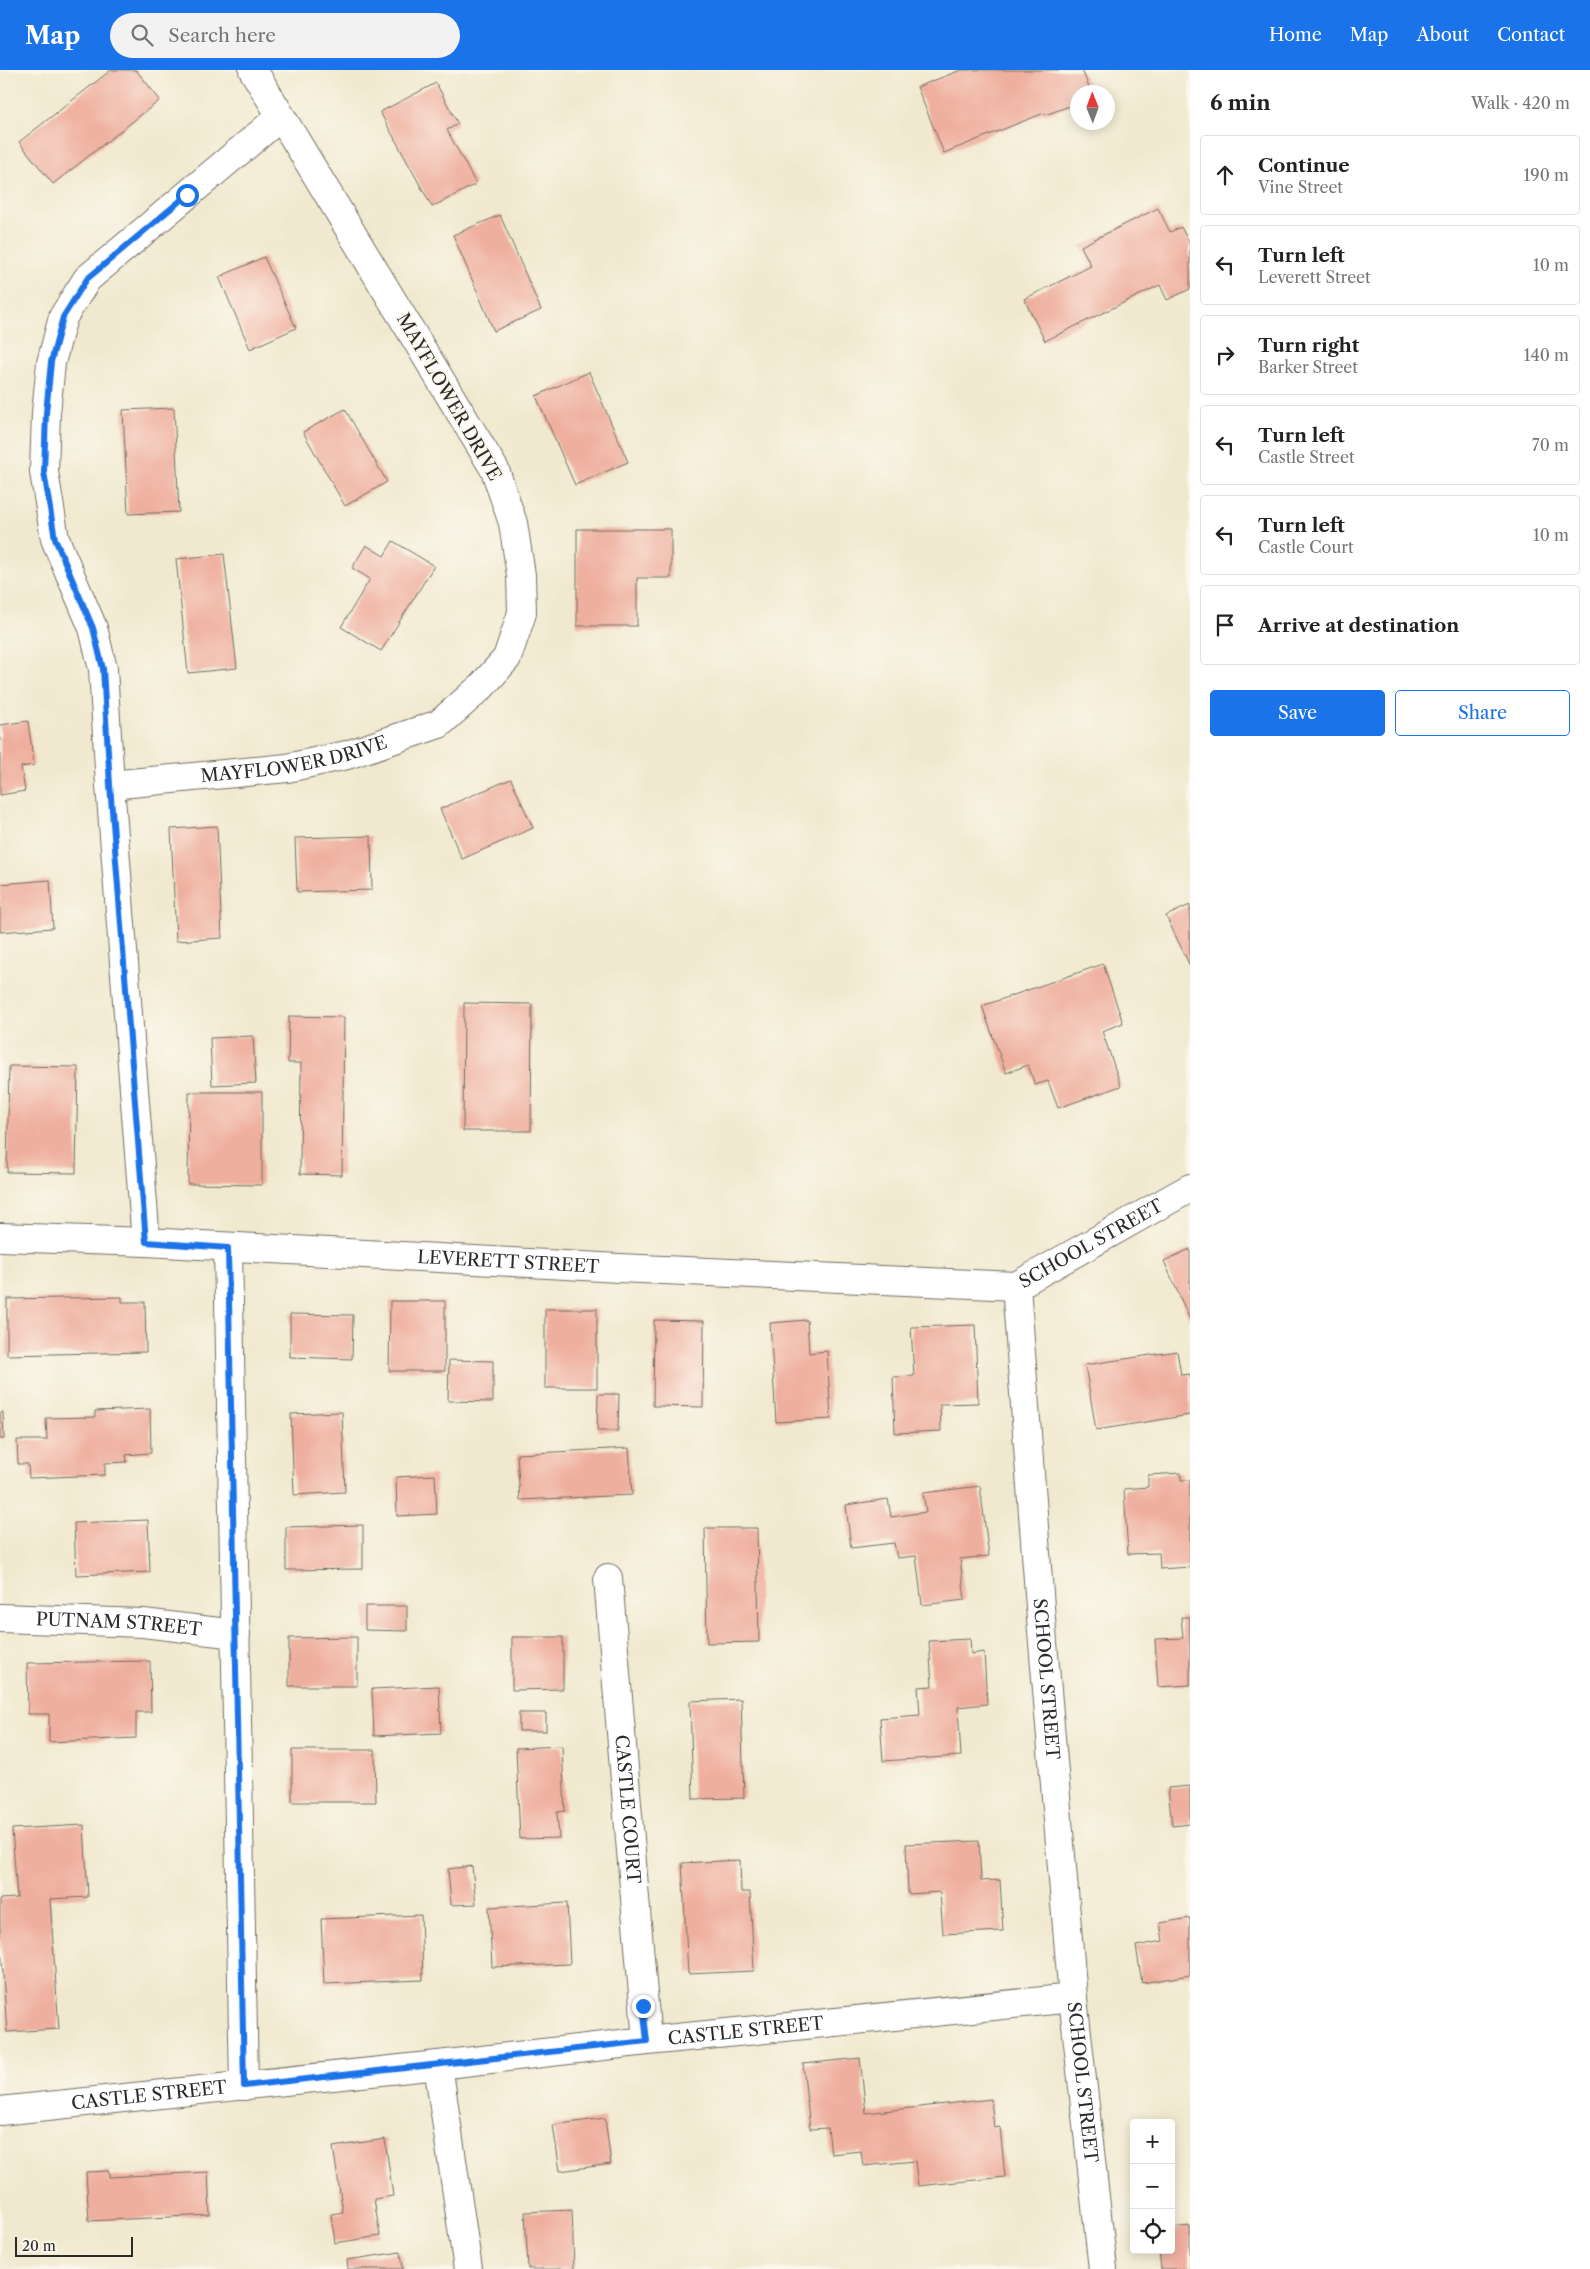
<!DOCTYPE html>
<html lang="en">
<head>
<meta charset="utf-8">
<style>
	body { margin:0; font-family:"Libre Caslon Text",serif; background:#f2f2f2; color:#222 }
	.controls { position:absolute; right:15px; bottom:15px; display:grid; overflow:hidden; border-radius:5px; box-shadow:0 2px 12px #0003 }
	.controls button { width:45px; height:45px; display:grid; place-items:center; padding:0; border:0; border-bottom:1px solid #e0e0e0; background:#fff; color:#222; font:25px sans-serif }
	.compass { position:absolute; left:1070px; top:15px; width:45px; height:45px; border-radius:50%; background:#fff; box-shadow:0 2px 12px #0003; rotate:359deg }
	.scale { position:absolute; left:15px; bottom:12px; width:118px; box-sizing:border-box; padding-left:5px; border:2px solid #2b2b2b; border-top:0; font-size:14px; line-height:18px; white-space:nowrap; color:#2b2b2b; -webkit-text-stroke:4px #fbf7ec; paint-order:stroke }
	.stop { position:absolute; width:15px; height:15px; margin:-11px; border:4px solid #1a73e8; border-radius:50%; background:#fff }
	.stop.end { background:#1a73e8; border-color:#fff; box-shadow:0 1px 5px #0008 }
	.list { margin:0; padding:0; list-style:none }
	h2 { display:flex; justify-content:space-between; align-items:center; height:65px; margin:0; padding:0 20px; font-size:21px }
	h2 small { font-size:16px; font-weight:400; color:#767676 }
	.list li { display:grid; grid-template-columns:32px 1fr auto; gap:15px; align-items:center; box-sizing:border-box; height:80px; margin:0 10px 10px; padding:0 10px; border:1px solid #e0e0e0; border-radius:5px }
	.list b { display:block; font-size:19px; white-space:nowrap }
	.list p { margin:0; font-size:16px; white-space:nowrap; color:#767676 }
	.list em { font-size:16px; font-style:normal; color:#767676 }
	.actions { display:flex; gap:10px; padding:15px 20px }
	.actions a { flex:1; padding:11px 0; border:1px solid #1a73e8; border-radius:5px; text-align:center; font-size:18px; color:#1a73e8 }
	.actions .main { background:#1a73e8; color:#fff }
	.icon { flex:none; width:28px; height:28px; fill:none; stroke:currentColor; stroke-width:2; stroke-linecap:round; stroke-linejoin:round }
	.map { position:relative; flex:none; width:1190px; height:2199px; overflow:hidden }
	header { display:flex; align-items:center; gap:30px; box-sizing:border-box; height:70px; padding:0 25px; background:#1a73e8; color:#fff }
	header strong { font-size:24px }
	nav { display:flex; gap:28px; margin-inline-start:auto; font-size:18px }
	.search { width:350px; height:45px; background:#f2f2f2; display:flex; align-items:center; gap:12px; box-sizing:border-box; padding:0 18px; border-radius:28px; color:#767676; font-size:19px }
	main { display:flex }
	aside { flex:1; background:#fff }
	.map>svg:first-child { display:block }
	.building { fill:#efaf9e }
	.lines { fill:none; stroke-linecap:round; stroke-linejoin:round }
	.minor-casing { stroke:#706e64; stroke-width:30 }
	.minor { stroke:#fff; stroke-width:28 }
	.route { stroke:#1a73e8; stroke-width:6 }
	.labels { text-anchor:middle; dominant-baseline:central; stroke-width:4; stroke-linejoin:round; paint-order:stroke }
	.street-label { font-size:18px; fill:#2b2b2b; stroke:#fbf7ec }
</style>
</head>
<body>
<header>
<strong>Map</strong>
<div class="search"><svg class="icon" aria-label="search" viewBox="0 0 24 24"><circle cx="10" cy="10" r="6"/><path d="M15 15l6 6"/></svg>Search here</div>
<nav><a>Home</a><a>Map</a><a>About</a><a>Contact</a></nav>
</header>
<main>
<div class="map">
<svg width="1190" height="2199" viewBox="0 0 1190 2199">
	<rect width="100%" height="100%" fill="#fbf7ec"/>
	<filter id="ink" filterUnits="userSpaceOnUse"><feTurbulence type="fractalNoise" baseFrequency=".02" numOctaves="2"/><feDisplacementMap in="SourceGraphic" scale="10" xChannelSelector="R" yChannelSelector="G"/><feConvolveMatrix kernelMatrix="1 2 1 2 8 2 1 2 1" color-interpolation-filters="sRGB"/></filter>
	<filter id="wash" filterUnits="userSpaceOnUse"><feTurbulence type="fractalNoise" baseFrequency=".0096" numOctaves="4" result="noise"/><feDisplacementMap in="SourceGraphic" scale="20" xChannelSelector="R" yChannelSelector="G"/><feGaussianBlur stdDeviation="1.12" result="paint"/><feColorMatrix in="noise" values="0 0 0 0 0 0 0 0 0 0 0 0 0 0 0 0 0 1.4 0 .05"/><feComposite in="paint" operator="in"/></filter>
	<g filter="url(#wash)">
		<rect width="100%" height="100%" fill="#f1e9cf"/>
		<g id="blocks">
			<g class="building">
				<path d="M111 0H136L160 30 53 114 19 72Z"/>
				<path d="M961 0H1082L1091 22H1078V33L1045 45 1044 43 944 83 917 17Z"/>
				<path d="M436 13 458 54 447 60 476 114 432 137 380 42Z"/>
				<path d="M1158 138 1170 162 1181 157 1190 174V219L1167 230 1160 215 1045 271 1024 229 1091 196 1081 176Z"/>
				<path d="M500 145 541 240 494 261 453 165Z"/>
				<path d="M264 187 296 258 250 279 219 207Z"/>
				<path d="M589 302 628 392 575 415 536 326Z"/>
				<path d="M174 338 179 442 128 444 123 340Z"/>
				<path d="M345 339 387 412 345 436 303 362Z"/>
				<path d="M577 459H671V508H637V556H577Z"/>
				<path d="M393 471 434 496 381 581 341 557 370 509 352 498 366 475 384 486Z"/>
				<path d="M224 484 237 598 188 603 176 489Z"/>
				<path d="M28 651 34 695 21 697 25 721 0 725V655Z"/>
				<path d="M511 709 533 758 462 789 440 739Z"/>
				<path d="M217 756 222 868 176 871 171 759Z"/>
				<path d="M371 766 372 820 297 822 295 768Z"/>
				<path d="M50 810 53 858 0 862V814Z"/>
				<path d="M1190 835V896L1166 846Z"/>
				<path d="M1103 894 1123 953 1102 961 1121 1016 1058 1038 1048 1011 1035 1015 1028 995 1006 1003 982 936Z"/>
				<path d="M464 933 532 934 531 1061H463Z"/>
				<path d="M289 946 344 947 342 1105 300 1104 301 993H288Z"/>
				<path d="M253 966 256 1013 212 1015 210 968Z"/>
				<path d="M9 996 78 997 76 1103 7 1102Z"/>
				<path d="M189 1022H262V1115L188 1114Z"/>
				<path d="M1190 1179V1250L1164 1191Z"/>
				<path d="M122 1227V1232H145L146 1282 7 1285V1229Z"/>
				<path d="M390 1231H445V1301H389Z"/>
				<rect x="545" y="1239" width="52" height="79"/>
				<path d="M290 1244 353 1245 352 1289 290 1287Z"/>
				<path d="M654 1250 704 1251 703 1337 653 1336Z"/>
				<path d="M807 1250 809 1283 827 1281 831 1349 776 1352 770 1253Z"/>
				<path d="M975 1255 978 1333 940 1334 941 1361 895 1363 893 1307 914 1306 911 1257Z"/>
				<path d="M1177 1281 1181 1305 1190 1304V1345L1096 1360 1085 1295Z"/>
				<path d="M449 1290 493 1291V1332L448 1331Z"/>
				<path d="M598 1324H619L618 1361H597Z"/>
				<path d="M150 1339 151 1383 126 1385 127 1392 105 1393V1405L29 1408 28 1394H18L17 1370H47L46 1348 95 1347V1341Z"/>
				<path d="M3 1342 4 1369H0V1343Z"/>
				<path d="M342 1342 345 1422 294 1425 291 1344Z"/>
				<path d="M629 1378 632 1425 520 1430 517 1384Z"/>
				<path d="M1181 1403V1410H1190V1497L1160 1499 1159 1483 1128 1484 1124 1419 1148 1417V1405Z"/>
				<path d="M435 1405 437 1444 397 1446 396 1407Z"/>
				<path d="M980 1416 989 1486 960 1489 965 1530 922 1535 916 1486 897 1488 894 1473 851 1478 846 1435 888 1429 891 1447 926 1442 923 1423Z"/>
				<path d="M148 1450 150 1502 76 1505 74 1453Z"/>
				<path d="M363 1455V1499L286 1500V1457Z"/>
				<path d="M705 1458H757L759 1572 707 1573Z"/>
				<path d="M365 1536H407V1561L365 1560Z"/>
				<path d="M1181 1547H1190V1615L1158 1617 1155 1569 1183 1568Z"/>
				<path d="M357 1567V1616H289V1568Z"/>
				<path d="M512 1567H563V1619L512 1620Z"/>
				<path d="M970 1569 971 1584 984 1582 987 1634 958 1637 961 1686 883 1691 880 1648 920 1645 918 1617 932 1616 929 1571Z"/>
				<path d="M150 1591 151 1642H136V1668L49 1672V1644H28L27 1593Z"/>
				<path d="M439 1616 441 1663 374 1666 372 1619Z"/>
				<path d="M741 1629 744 1728 693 1729 690 1631Z"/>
				<rect x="519" y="1643" width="27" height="18"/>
				<path d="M562 1676 565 1741 557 1742 559 1768 520 1769 516 1678Z"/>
				<path d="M292 1680H375L376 1732H292Z"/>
				<path d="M1190 1716V1754L1172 1756 1168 1718Z"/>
				<path d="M84 1755 88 1827 50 1829 59 1959 7 1962 0 1861V1829L17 1828 12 1759Z"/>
				<path d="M979 1771 981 1811 1000 1810 1003 1861 943 1864 940 1822 908 1824 906 1774Z"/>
				<path d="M740 1790 741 1822H750L754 1901 688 1904 682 1793Z"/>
				<path d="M472 1796 476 1834 451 1835 448 1799Z"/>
				<path d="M567 1833 570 1894 492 1897 489 1837Z"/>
				<path d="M421 1845 423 1910 324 1914 321 1849Z"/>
				<path d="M1190 1848V1905L1142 1913 1136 1876 1163 1871 1160 1853Z"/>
				<path d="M860 1988 866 2043 991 2029 994 2058 1000 2057 1005 2107 918 2116 915 2091 863 2096 861 2081 831 2084 828 2058 810 2059 803 1994Z"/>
				<path d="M605 2048 611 2094 560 2101 553 2055Z"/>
				<path d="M385 2069 393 2126 374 2129 380 2166 335 2173 331 2144 343 2142 333 2077Z"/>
				<path d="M109 2101V2107L208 2102 210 2145 89 2151 86 2102Z"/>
				<path d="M572 2140 574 2199H528L525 2142Z"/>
				<path d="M1190 2156V2199H1161L1159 2180H1171V2158Z"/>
				<path d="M401 2182 403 2199H348L347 2190Z"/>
			</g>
		</g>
	</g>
	<g filter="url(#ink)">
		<use href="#blocks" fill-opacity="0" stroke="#706e64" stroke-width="1"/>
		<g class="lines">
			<defs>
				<g id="minor">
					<path id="s1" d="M110 715 287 698 347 685 439 654 482 616 507 588 522 543 521 505 513 453 495 400 253 0"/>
					<path id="s2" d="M0 1167 146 1172 619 1198 1016 1216"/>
					<path d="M146 1172 110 715 103 599 93 558 55 469 44 402 46 343 51 293 63 247 87 209 280 47"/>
					<path d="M228 1178 244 2016"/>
					<path id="s3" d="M1016 1216 1040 1537 1073 1928 1103 2199"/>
					<path id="s4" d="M1016 1216 1190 1118"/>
					<path id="s5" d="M608 1508 647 1971"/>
					<path id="s6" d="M0 1548 143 1553 236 1564"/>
					<path d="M438 1995 468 2199"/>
					<path id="s7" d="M0 2041 438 1995 647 1971 1073 1928"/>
				</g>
			</defs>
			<use href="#minor" class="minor-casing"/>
			<use href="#minor" class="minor"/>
		</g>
	</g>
	<g class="lines" filter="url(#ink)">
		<path class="route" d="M187 125 87 209 63 247 51 292 46 343 44 402 55 469 93 558 103 599 110 715 146 1172 228 1178 244 2016 647 1971 643 1936"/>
	</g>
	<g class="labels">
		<g class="street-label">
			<text transform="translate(449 327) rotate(60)">MAYFLOWER DRIVE</text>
			<text stroke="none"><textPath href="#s1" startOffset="186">MAYFLOWER DRIVE</textPath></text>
			<text stroke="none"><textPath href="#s4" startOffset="86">SCHOOL STREET</textPath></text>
			<text stroke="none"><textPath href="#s2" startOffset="509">LEVERETT STREET</textPath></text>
			<text stroke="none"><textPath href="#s6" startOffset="119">PUTNAM STREET</textPath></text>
			<text stroke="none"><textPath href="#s3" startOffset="394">SCHOOL STREET</textPath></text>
			<text stroke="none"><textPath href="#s5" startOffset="232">CASTLE COURT</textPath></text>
			<text stroke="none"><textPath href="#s7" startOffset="750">CASTLE STREET</textPath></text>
			<text stroke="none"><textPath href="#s3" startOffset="799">SCHOOL STREET</textPath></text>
			<text stroke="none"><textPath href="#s7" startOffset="150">CASTLE STREET</textPath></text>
		</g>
	</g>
</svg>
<div class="controls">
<button>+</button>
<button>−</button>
<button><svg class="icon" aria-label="locate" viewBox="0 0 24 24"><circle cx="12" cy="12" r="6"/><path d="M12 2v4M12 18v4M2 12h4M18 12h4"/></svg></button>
</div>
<svg class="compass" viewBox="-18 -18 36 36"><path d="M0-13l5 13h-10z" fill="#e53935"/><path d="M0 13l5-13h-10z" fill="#767676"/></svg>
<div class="scale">20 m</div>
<div class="stop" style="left:187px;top:125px"></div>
<div class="stop end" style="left:643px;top:1936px"></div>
</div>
<aside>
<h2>6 min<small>Walk · 420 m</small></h2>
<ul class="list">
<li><svg class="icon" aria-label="ahead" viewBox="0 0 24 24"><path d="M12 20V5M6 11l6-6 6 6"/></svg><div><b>Continue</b><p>Vine Street</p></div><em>190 m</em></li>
<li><svg class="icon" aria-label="left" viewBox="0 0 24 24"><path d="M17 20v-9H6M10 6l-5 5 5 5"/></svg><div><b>Turn left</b><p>Leverett Street</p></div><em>10 m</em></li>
<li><svg class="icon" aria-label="right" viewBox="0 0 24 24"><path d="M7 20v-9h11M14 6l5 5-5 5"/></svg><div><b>Turn right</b><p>Barker Street</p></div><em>140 m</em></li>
<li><svg class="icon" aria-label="left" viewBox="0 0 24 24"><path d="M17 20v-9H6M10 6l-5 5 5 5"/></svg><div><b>Turn left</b><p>Castle Street</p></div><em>70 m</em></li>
<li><svg class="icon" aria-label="left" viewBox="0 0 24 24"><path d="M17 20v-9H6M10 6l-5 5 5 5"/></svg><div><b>Turn left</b><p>Castle Court</p></div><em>10 m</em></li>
<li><svg class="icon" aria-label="arrive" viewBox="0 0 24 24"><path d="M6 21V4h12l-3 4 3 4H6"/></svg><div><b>Arrive at destination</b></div></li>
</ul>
<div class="actions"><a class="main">Save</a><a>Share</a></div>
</aside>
</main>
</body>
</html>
